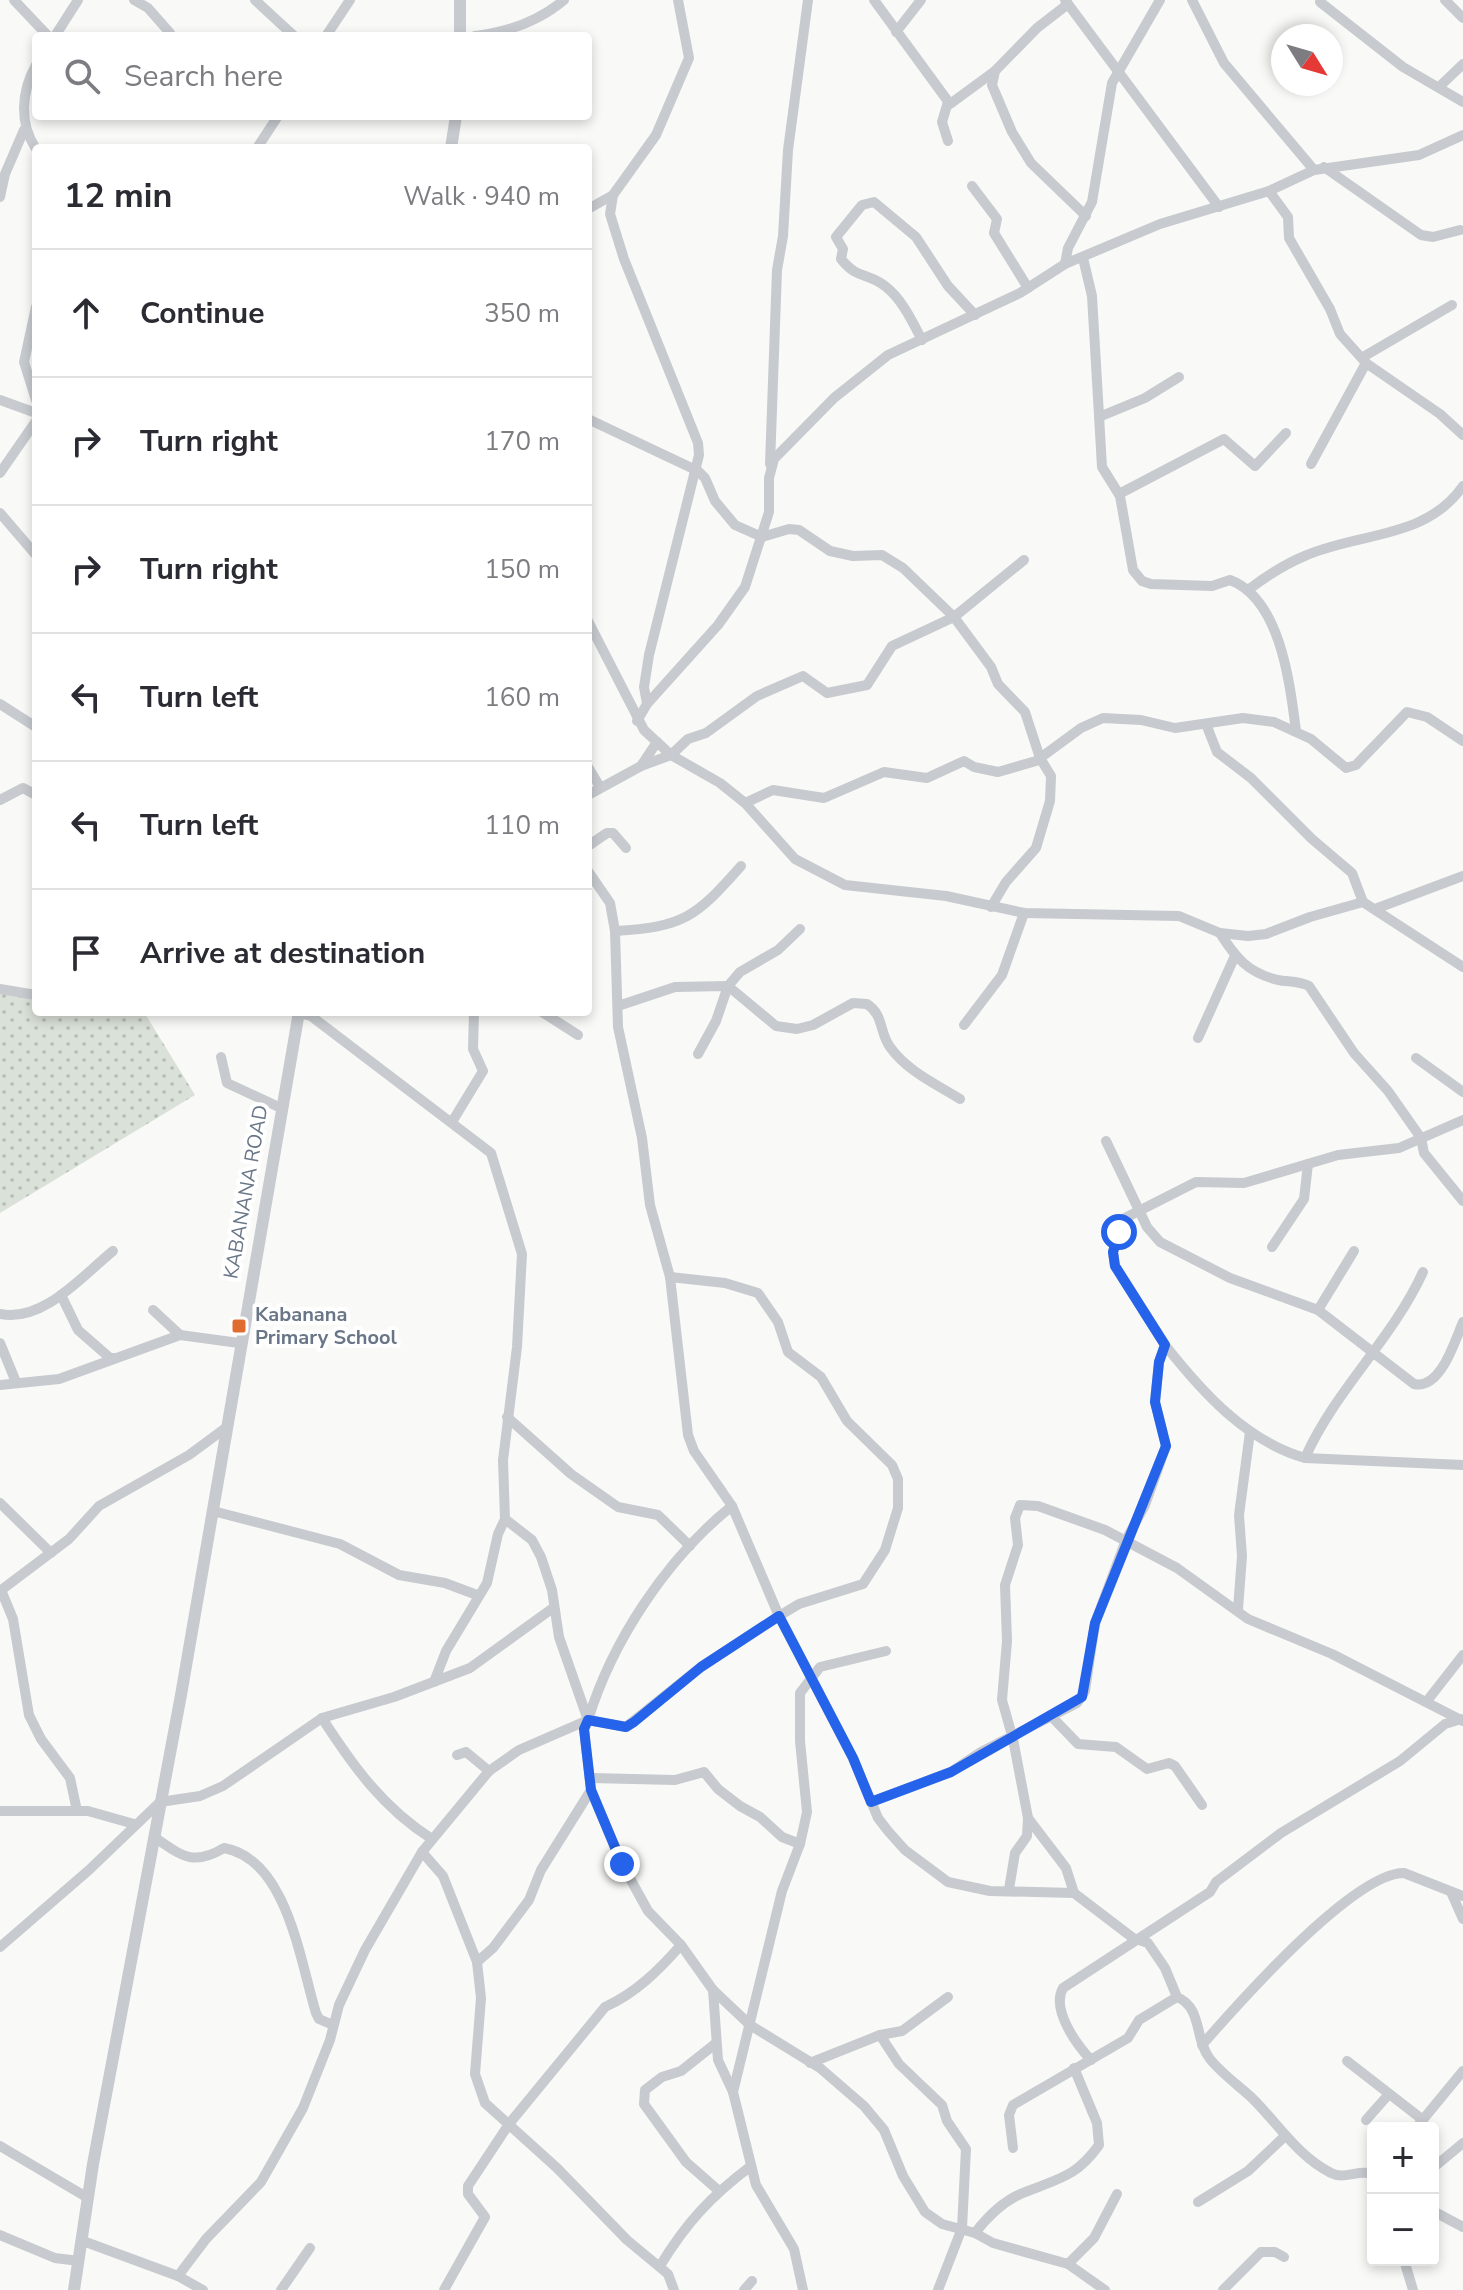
<!DOCTYPE html>
<html lang="en">
<head>
<meta charset="utf-8">
<style>
	body { margin:0; font-family:"Nunito Sans",sans-serif; background:#f2f2f3; color:#2b2b33 }
	.controls { position:absolute; right:24px; bottom:24px; display:grid; overflow:hidden; border-radius:8px; box-shadow:0 4px 12px #0003 }
	.controls button { width:72px; height:72px; display:grid; place-items:center; padding:0; border:0; border-bottom:2px solid #e1e1e2; background:#fff; color:#2b2b33; font:40px sans-serif }
	.compass { position:absolute; left:1271px; top:24px; width:72px; height:72px; border-radius:50%; background:#fff; box-shadow:0 4px 12px #0003; rotate:127deg }
	.stop { position:absolute; width:24px; height:24px; margin:-18px; border:6px solid #2563eb; border-radius:50%; background:#fff }
	.stop.end { background:#2563eb; border-color:#fff; box-shadow:0 2px 8px #0008 }
	.list { margin:0; padding:0; list-style:none }
	h2 { display:flex; justify-content:space-between; align-items:center; height:104px; margin:0; padding:0 32px; font-size:34px }
	h2 small { font-size:26px; font-weight:400; color:#7c7c81 }
	.list li { display:grid; grid-template-columns:52px 1fr auto; gap:24px; align-items:center; box-sizing:border-box; height:128px; padding:0 32px; border-top:2px solid #e1e1e2 }
	.list b { display:block; font-size:30px; white-space:nowrap }
	.list em { font-size:26px; font-style:normal; color:#7c7c81 }
	.icon { flex:none; width:44px; height:44px; fill:none; stroke:currentColor; stroke-width:2; stroke-linecap:round; stroke-linejoin:round }
	.map { position:relative; flex:none; width:1463px; height:2290px; overflow:hidden }
	.search { position:absolute; background:#fff; box-shadow:0 4px 12px #0003; left:32px; top:32px; width:560px; height:88px; display:flex; align-items:center; gap:20px; box-sizing:border-box; padding:0 28px; border-radius:8px; color:#7c7c81; font-size:30px }
	.panel { position:absolute; background:#fff; box-shadow:0 4px 12px #0003; left:32px; top:144px; width:560px; height:872px; border-radius:8px }
	.map>svg:first-child { display:block }
	.green { fill:url(#green-dots) }
	.lines { fill:none; stroke-linecap:round; stroke-linejoin:round }
	.minor { stroke:#c7cace; stroke-width:10 }
	.tertiary { stroke:#c7cace; stroke-width:12 }
	.route { stroke:#2563eb; stroke-width:10 }
	.poi-dot { fill:#e06c30; stroke:#fff; stroke-width:3 }
	.labels { text-anchor:middle; dominant-baseline:central; stroke-width:8; stroke-linejoin:round; paint-order:stroke }
	.street-label { font-size:20px; fill:#697687; stroke:#fff }
	.poi-label { font-size:20px; font-weight:bold; fill:#697687; stroke:#fff; text-anchor:start }
</style>
</head>
<body>
<div class="map">
<svg width="1463" height="2290" viewBox="0 0 1463 2290">
	<defs>
		<pattern id="green-dots" width="8" height="8" patternUnits="userSpaceOnUse" patternTransform="scale(2)"><rect width="8" height="8" fill="#dae1d8"/><path d="M2 2h.1M6 6h.1" fill="none" stroke="#b5bbb5" stroke-width="1.8" stroke-linecap="round"/></pattern>
	</defs>
	<rect width="100%" height="100%" fill="#f9f9f7"/>
	<path class="green" d="M0 992 36 997V1012H144L195 1095 0 1213Z"/>
	<g class="lines">
		<g class="minor">
			<path d="M14 0 48 36"/>
			<path d="M134 0 148 8 170 33"/>
			<path d="M255 0 294 36"/>
			<path d="M874 0 950 104 995 71"/>
			<path d="M1065 0 1219 207"/>
			<path d="M1192 0 1224 63 1314 170"/>
			<path d="M1445 0 1463 18"/>
			<path d="M1320 2 1403 67 1463 102"/>
			<path d="M1068 4 1037 28 995 71 992 85 1012 132 1031 163 1086 216"/>
			<path d="M896 32 921 0"/>
			<path d="M55 36 78 0"/>
			<path d="M326 36 350 0"/>
			<path d="M475 36C508 32 538 22 564 0"/>
			<path d="M36 65C21 92 19 123 36 149"/>
			<path d="M1439 87 1463 64"/>
			<path d="M948 141 942 122 948 102"/>
			<path d="M257 148 278 116"/>
			<path d="M1324 167 1421 235 1433 237 1460 230"/>
			<path d="M972 186 997 219 994 233 1028 288"/>
			<path d="M1269 191 1288 217 1289 238 1330 309 1340 334 1366 363 1440 414 1463 435"/>
			<path d="M613 195 610 214 624 259 698 443 699 455 649 655 644 687 647 704"/>
			<path d="M0 197 5 174 24 130"/>
			<path d="M588 209 613 195 656 135 689 58 678 0"/>
			<path d="M1083 258 1092 296 1102 467 1120 496 1133 570 1142 581 1151 584 1212 586 1230 580C1281 599 1290 685 1296 731"/>
			<path d="M1065 264 1068 248 1092 202 1112 83 1160 0"/>
			<path d="M36 307 24 362 36 400"/>
			<path d="M922 340C912 321 902 299 885 286 867 272 858 280 841 259L843 249 836 237 862 205 874 202 916 237 948 286 975 315"/>
			<path d="M1363 357 1452 305"/>
			<path d="M0 400 36 413"/>
			<path d="M1099 417 1145 398 1179 377"/>
			<path d="M588 419 698 471 705 478 715 501 735 525 762 537 789 529 799 530 830 551 853 556 882 555 903 568 954 617 991 667 998 684 1025 712 1040 758 1051 776 1050 801 1036 848 1006 882 991 907"/>
			<path d="M770 464 777 270 783 236 788 150 808 0"/>
			<path d="M1311 464 1366 363"/>
			<path d="M0 473 36 421"/>
			<path d="M1119 494 1224 439 1255 466 1286 433"/>
			<path d="M0 513 36 555"/>
			<path d="M1248 590C1265 577 1287 563 1307 555 1361 532 1426 539 1463 486"/>
			<path d="M588 621 644 730 671 755 720 783 745 803 795 859 845 885 946 896 1024 913 1179 916 1220 933 1248 936 1266 934 1310 917 1363 902 1463 967"/>
			<path d="M0 704 36 727"/>
			<path d="M637 721 647 704 718 625 745 587 769 512V478L774 459 834 398 888 355 1020 293 1065 264 1160 224 1269 191 1314 170 1419 155 1463 135"/>
			<path d="M1206 724 1217 752 1251 778 1312 839 1352 873 1363 902"/>
			<path d="M641 766 657 742"/>
			<path d="M588 767 600 787"/>
			<path d="M588 795 641 766 671 755 688 739 706 733 757 696 803 676 827 693 867 685 892 646 954 617 1024 560"/>
			<path d="M0 800 23 788 36 795"/>
			<path d="M745 803 773 790 824 798 884 772 927 778 964 761 974 767 998 772 1036 761 1081 728 1103 718 1141 720 1175 728 1243 718 1274 722 1311 739 1346 768 1356 765 1407 712 1427 717 1463 741"/>
			<path d="M588 846 607 833H613L626 848"/>
			<path d="M588 871 610 903 615 931 618 1027 642 1138 650 1205 670 1277 688 1435 694 1451 732 1506 779 1616 853 1758 878 1818 888 1831 905 1850 948 1882 990 1891 1074 1893 1133 1938 1148 1943 1165 1968 1177 1997C1203 2008 1194 2039 1210 2059 1221 2073 1238 2085 1251 2097 1277 2122 1297 2156 1331 2173 1345 2180 1358 2169 1373 2174"/>
			<path d="M1375 909 1463 876"/>
			<path d="M615 931C684 927 696 917 741 866"/>
			<path d="M1220 933C1235 957 1248 973 1278 980 1288 982 1299 981 1309 986L1354 1053 1388 1091 1421 1138 1424 1153 1463 1201"/>
			<path d="M0 989 36 995"/>
			<path d="M618 1006 675 987 728 986 776 1026 797 1029 813 1025 853 1003 867 1004C884 1015 879 1032 890 1047 907 1071 936 1084 960 1099"/>
			<path d="M542 1012 578 1035"/>
			<path d="M299 1013 311 1016 491 1153 522 1254 517 1347 503 1460 505 1519 532 1540 541 1557 552 1590 559 1637 588 1720 584 1729 591 1790 622 1864 648 1911 681 1945 713 1990 718 2060 733 2092 756 2185 794 2249 803 2290"/>
			<path d="M964 1025 1002 975 1024 913"/>
			<path d="M1198 1038 1234 958"/>
			<path d="M698 1054 716 1021 728 986 740 972 778 950 800 929"/>
			<path d="M221 1057 227 1083 281 1108"/>
			<path d="M1416 1058 1463 1092"/>
			<path d="M452 1122 483 1071 473 1049 474 1012"/>
			<path d="M1106 1141 1147 1227 1160 1242 1230 1278 1318 1310 1414 1384C1441 1390 1455 1340 1463 1322"/>
			<path d="M1272 1247 1304 1199 1308 1164"/>
			<path d="M61 1295 78 1330 110 1358H116"/>
			<path d="M153 1310 180 1335"/>
			<path d="M1318 1310 1354 1251"/>
			<path d="M0 1314C43 1323 83 1275 113 1251"/>
			<path d="M0 1343 16 1382"/>
			<path d="M1165 1345C1202 1392 1246 1441 1305 1458L1463 1465"/>
			<path d="M0 1385 59 1379 180 1335 239 1343"/>
			<path d="M507 1417 571 1474 618 1507 658 1515 690 1546"/>
			<path d="M1305 1458C1335 1390 1392 1340 1423 1272"/>
			<path d="M0 1503 51 1553"/>
			<path d="M213 1511 340 1544 399 1575 445 1583 477 1595"/>
			<path d="M1 1590 13 1619 29 1715 41 1739 70 1778 77 1811"/>
			<path d="M0 1591 69 1539 99 1506 189 1455 227 1427"/>
			<path d="M1238 1609 1242 1556 1239 1515 1250 1432"/>
			<path d="M434 1682 446 1651 487 1583 498 1534 505 1519"/>
			<path d="M1427 1701 1463 1655"/>
			<path d="M1052 1717 1078 1744 1116 1747 1147 1769 1169 1763 1175 1766 1202 1805"/>
			<path d="M322 1718C353 1766 383 1808 432 1839"/>
			<path d="M588 1720 626 1727 701 1667 779 1616 799 1604 863 1584 885 1550 898 1508V1479L892 1465 847 1421 821 1377 788 1352 778 1322 758 1293 725 1283 670 1277"/>
			<path d="M457 1755 466 1752 489 1771"/>
			<path d="M591 1778 675 1780 704 1772 718 1789 740 1806 760 1817 782 1837 800 1844"/>
			<path d="M871 1802 951 1772 981 1752 1077 1703 1085 1691 1095 1623 1126 1540 1145 1505 1166 1446 1155 1402 1159 1362 1165 1345 1115 1266 1113 1252 1125 1218 1196 1182 1244 1183 1338 1155 1399 1148 1463 1120"/>
			<path d="M0 1811H88L134 1824"/>
			<path d="M1028 1818 1066 1868 1074 1893"/>
			<path d="M154 1837C181 1855 192 1867 224 1848 287 1859 300 1961 316 2013L319 2019 333 2025"/>
			<path d="M422 1852 443 1876 477 1962 481 1998 475 2074 485 2103 557 2168 627 2240 668 2274 674 2290"/>
			<path d="M1009 1889 1015 1853 1027 1836 1028 1818 1013 1739 1002 1700 1007 1641 1005 1585 1018 1545 1015 1518 1020 1505 1038 1506 1105 1530 1177 1568 1248 1619 1332 1654 1463 1721"/>
			<path d="M1451 1892 1463 1919"/>
			<path d="M0 1947 89 1870 160 1802 200 1796 223 1786 322 1718 394 1697 470 1668 553 1608"/>
			<path d="M477 1962 493 1948 529 1900 541 1870 591 1790"/>
			<path d="M713 1990 750 2025 820 2068 864 2106 884 2130 903 2176 925 2212 942 2224 975 2233 993 2243 1068 2264 1105 2290"/>
			<path d="M880 2035 902 2031 948 1997"/>
			<path d="M715 2044 681 2071 662 2077 645 2090 644 2104 686 2162 719 2191"/>
			<path d="M1202 2045C1236 2006 1353 1873 1404 1873L1463 1896"/>
			<path d="M1091 2060C1076 2044 1051 2009 1063 1988L1210 1892 1216 1882 1281 1833 1400 1761 1445 1724 1461 1719"/>
			<path d="M1347 2061 1423 2120"/>
			<path d="M810 2063 880 2035 899 2064 942 2105 947 2121 966 2149 962 2228 938 2290"/>
			<path d="M733 2092 782 1891 800 1844 807 1812 800 1741V1693L820 1667 886 1651"/>
			<path d="M1366 2120 1389 2094"/>
			<path d="M1416 2128 1463 2071"/>
			<path d="M0 2146 88 2198"/>
			<path d="M1013 2148 1009 2115 1013 2105 1128 2038 1139 2020 1177 1997"/>
			<path d="M1433 2168 1463 2143"/>
			<path d="M1198 2202 1248 2171 1284 2137"/>
			<path d="M1433 2211 1463 2227"/>
			<path d="M975 2233C988 2216 1007 2198 1028 2191 1060 2178 1077 2176 1099 2145L1097 2123 1074 2068"/>
			<path d="M0 2235 55 2258 79 2261"/>
			<path d="M83 2241 178 2276 203 2290"/>
			<path d="M1404 2260 1413 2290"/>
			<path d="M1068 2264 1094 2238 1117 2194"/>
			<path d="M660 2266C686 2223 711 2196 751 2166"/>
			<path d="M178 2276 206 2239 261 2182 303 2108 330 2040 339 2005 365 1950 422 1852 489 1771 519 1750 588 1720C612 1641 667 1558 732 1506"/>
			<path d="M281 2290 310 2248"/>
			<path d="M444 2290 485 2217 468 2194V2186L509 2124 605 2007C636 1993 659 1970 681 1945"/>
			<path d="M744 2290 752 2281"/>
			<path d="M1223 2290 1261 2252H1275L1284 2257"/>
		</g>
		<g class="tertiary">
			<path d="M460 0V36"/>
			<path d="M451 148 456 116"/>
			<path d="M74 2290 93 2164 181 1695 299 1012"/>
		</g>
	</g>
	<g class="lines">
		<path class="route" d="M622 1864 591 1790 584 1729 588 1720 626 1727 634 1722 701 1667 779 1616 853 1758 871 1802 951 1772 1082 1697 1095 1623 1166 1446 1155 1402 1159 1362 1165 1345 1115 1266 1113 1252 1119 1232"/>
	</g>
	<rect class="poi-dot" x="231" y="1318" width="16" height="16" rx="4"/>
	<g class="labels">
		<g class="street-label">
			<text transform="translate(246 1192) rotate(-80)">KABANANA ROAD</text>
		</g>
		<g class="poi-label">
			<text x="255" y="1314">Kabanana<tspan x="255" dy="23">Primary School</tspan></text>
		</g>
	</g>
</svg>
<div class="controls">
<button>+</button>
<button>−</button>
</div>
<svg class="compass" viewBox="-18 -18 36 36"><path d="M0-13l5 13h-10z" fill="#e53935"/><path d="M0 13l5-13h-10z" fill="#7c7c81"/></svg>
<div class="stop" style="left:1119px;top:1232px"></div>
<div class="stop end" style="left:622px;top:1864px"></div>
<div class="search"><svg class="icon" aria-label="search" viewBox="0 0 24 24"><circle cx="10" cy="10" r="6"/><path d="M15 15l6 6"/></svg>Search here</div>
<section class="panel">
<h2>12 min<small>Walk · 940 m</small></h2>
<ul class="list">
<li><svg class="icon" aria-label="ahead" viewBox="0 0 24 24"><path d="M12 20V5M6 11l6-6 6 6"/></svg><div><b>Continue</b></div><em>350 m</em></li>
<li><svg class="icon" aria-label="right" viewBox="0 0 24 24"><path d="M7 20v-9h11M14 6l5 5-5 5"/></svg><div><b>Turn right</b></div><em>170 m</em></li>
<li><svg class="icon" aria-label="right" viewBox="0 0 24 24"><path d="M7 20v-9h11M14 6l5 5-5 5"/></svg><div><b>Turn right</b></div><em>150 m</em></li>
<li><svg class="icon" aria-label="left" viewBox="0 0 24 24"><path d="M17 20v-9H6M10 6l-5 5 5 5"/></svg><div><b>Turn left</b></div><em>160 m</em></li>
<li><svg class="icon" aria-label="left" viewBox="0 0 24 24"><path d="M17 20v-9H6M10 6l-5 5 5 5"/></svg><div><b>Turn left</b></div><em>110 m</em></li>
<li><svg class="icon" aria-label="arrive" viewBox="0 0 24 24"><path d="M6 21V4h12l-3 4 3 4H6"/></svg><div><b>Arrive at destination</b></div></li>
</ul>
</section>
</div>
</body>
</html>
